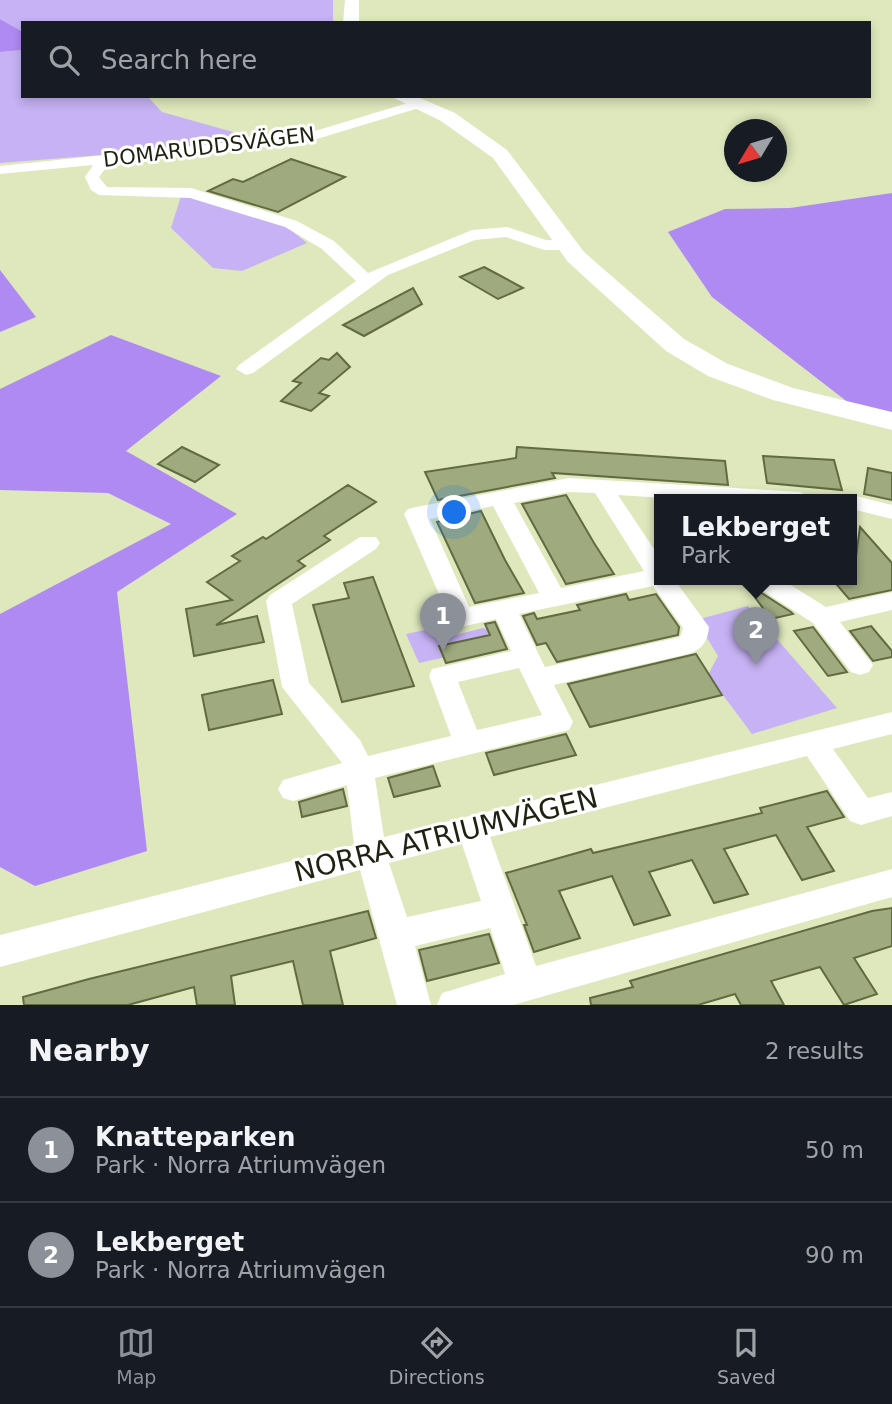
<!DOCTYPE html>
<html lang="en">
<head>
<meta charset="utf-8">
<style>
	body { margin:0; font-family:"DejaVu Sans",sans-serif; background:#242831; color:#f1f3f6 }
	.compass { position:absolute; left:724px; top:119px; width:63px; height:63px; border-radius:50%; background:#171b24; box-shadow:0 4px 10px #0003; rotate:232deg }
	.you { position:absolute; left:455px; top:513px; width:24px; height:24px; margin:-18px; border:5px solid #fff; border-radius:50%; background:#1a73e8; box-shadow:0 0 0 10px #1a73e833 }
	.badge { display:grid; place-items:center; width:46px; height:46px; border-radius:50%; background:#8c9099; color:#fff; font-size:23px; font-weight:700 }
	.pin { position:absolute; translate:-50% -58px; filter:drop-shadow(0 2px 4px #0008) }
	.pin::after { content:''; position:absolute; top:37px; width:24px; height:21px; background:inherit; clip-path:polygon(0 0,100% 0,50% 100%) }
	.popup { position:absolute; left:654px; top:494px; width:203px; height:91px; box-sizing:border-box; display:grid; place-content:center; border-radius:0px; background:#171b24; filter:drop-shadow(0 2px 5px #0005); font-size:23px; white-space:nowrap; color:#9ea1a6 }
	.popup b { font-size:26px; color:#f1f3f6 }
	.popup::after { content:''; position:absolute; left:50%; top:100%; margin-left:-14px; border:14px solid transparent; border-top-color:#171b24 }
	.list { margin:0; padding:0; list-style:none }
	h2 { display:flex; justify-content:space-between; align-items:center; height:91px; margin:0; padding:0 28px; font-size:30px }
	h2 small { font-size:23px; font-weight:400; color:#9ea1a6 }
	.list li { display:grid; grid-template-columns:46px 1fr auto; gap:21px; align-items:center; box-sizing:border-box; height:105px; padding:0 28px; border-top:2px solid #363941 }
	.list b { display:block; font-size:26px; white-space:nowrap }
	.list p { margin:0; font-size:23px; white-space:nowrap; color:#9ea1a6 }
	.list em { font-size:23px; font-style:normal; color:#9ea1a6 }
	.icon { flex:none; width:38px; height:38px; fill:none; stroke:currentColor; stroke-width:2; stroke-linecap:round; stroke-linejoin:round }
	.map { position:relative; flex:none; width:892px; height:1005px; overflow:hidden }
	.search { position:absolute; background:#171b24; box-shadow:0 4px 10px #0003; left:21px; right:21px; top:21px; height:77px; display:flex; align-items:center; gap:18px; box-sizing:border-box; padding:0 24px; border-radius:0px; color:#9ea1a6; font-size:26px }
	.sheet { height:301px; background:#171b24 }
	nav { display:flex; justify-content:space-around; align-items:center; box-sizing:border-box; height:98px; border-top:2px solid #363941; background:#171b24; font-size:19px; color:#9ea1a6 }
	nav a { display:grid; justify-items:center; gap:4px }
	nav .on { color:#8c9099 }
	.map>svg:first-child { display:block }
	.green { fill:#c6b2f4 }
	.forest { fill:#af8af3 }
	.building { fill:#a0aa7f; stroke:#626a42; stroke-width:2 }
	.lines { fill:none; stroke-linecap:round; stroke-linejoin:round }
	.street { fill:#fff; fill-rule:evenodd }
	.secondary { fill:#fff; fill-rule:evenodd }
	.labels { text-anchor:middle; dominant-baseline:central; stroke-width:6; stroke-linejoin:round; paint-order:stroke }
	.far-street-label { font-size:21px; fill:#1e2211; stroke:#fff }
	.near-street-label { font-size:28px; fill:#1e2211; stroke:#fff }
</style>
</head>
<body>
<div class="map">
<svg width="892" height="1005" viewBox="0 0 892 1005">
	<rect width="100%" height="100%" fill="#dee8bc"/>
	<g class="green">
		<path d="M0 0H333V23H23V32L0 19Z"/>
		<path d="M23 50V96H147L162 112 233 132 240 144 0 163V52Z"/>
		<path d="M181 196H195L286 226 307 243 242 271 213 268 171 228Z"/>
		<path d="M748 606 837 708 752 734 708 675 718 656 696 620Z"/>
		<path d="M483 628 501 634 505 644 419 663 406 634 425 630 448 637Z"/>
	</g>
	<g class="forest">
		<path d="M0 19 23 32V50L0 52Z"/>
		<path d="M892 193V415L854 407 712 297 668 232 725 209 790 208Z"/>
		<path d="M0 270 36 317 0 332Z"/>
		<path d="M111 335 221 376 126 451 237 514 117 592 147 851 35 886 0 867V614L171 524 108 493 0 490V389Z"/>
	</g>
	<g class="building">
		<path d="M291 159 345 177 278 212 208 191 233 179 243 182Z"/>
		<path d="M484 267 499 275 523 288 498 299 460 277Z"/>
		<path d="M413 288 422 304 364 336 343 325Z"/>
		<path d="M337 353 350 367 319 393 329 396 311 411 281 401 301 383 293 381 321 358 329 360Z"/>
		<path d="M182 447 219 465 195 482 158 464Z"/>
		<path d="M517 447 725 461 728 485 552 473 555 478 438 500 425 472 516 458Z"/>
		<path d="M763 456 834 460 842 490 767 483Z"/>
		<path d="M868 468 892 473V500L864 494Z"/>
		<path d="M348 485 376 502 324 536 330 540 298 561 305 566 216 625 257 616 264 642 194 656 186 609 232 600 207 582 240 561 232 556 263 537 266 539Z"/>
		<path d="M566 495 594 543 614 574 566 584 522 504Z"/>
		<path d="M481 511 505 560 524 593 475 603 437 522Z"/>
		<path d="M860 527 892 563V590L849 599 832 579H853Z"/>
		<path d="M373 577 414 686 342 702 313 605 349 598 344 583Z"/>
		<path d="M757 590 791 612 793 614 771 619 751 592Z"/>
		<path d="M626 594 629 600 656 594 679 627 678 635 557 662 546 643 537 645 523 616 534 613 537 619 580 610 577 605Z"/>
		<path d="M495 622 507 649 446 663 439 646 490 635 485 624Z"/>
		<path d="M871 626 892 651V657L873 661 850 631Z"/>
		<path d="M813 627 847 672 828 676 794 631Z"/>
		<path d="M696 654 722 695 590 727 568 684Z"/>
		<path d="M273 680 282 714 209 730 202 695Z"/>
		<path d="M566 734 576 755 494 775 486 753Z"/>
		<path d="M433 766 440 786 394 797 388 778Z"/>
		<path d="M343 789 347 806 302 817 299 802Z"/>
		<path d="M827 791 844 817 807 827 834 871 802 880 776 835 724 849 748 894 714 903 692 860 649 872 670 915 634 925 612 876 559 891 580 938 534 952 524 925H527L506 873 591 849 593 853 762 813 760 808Z"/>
		<path d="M892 908V946L854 958 877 994 844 1005 820 967 771 981 784 1005H741L735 994 698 1005H591L590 998 633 987 630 981 872 911Z"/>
		<path d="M368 911 376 938 330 951 343 1005H303L293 961 231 976 235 1005H197L194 987 128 1005H24L23 997 89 979Z"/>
		<path d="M489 934 499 963 427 981 419 950Z"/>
	</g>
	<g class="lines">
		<g class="street">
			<path d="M414 101 421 105 419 108 307 142 109 164 99 177 107 187 191 188 297 221 334 241 368 273 472 230 507 227 546 240 573 241 575 245 567 250H544L506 237 475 240 388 275 253 373 246 375 236 369 239 365 356 281 322 249 285 227 190 198 99 195 91 190 85 177 93 165 0 174V166L305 134Z"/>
			<path d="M569 478 800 492 811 499H680L618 495 660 558V579H674L709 627C708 641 702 650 688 654L554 685 573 722 569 730 375 778 384 837 892 712V734L833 749 868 798 892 792V816L861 825 850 821 807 756 490 837 536 966 892 869V897L513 1005H437L442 993 505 974 490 928 415 946 431 1005H397L360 870 0 967V935L354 845 347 785 293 801 283 798 278 789 283 780 342 763 282 687 266 601 270 595 360 537H376L380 543 376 549 292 604 309 683 360 740 368 756 451 736 429 676 432 669 511 651 496 619 461 627 452 624 404 514 408 509 416 507ZM569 492 595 493 644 571 561 588 514 503ZM493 506 539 593 469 607 430 519ZM653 586 683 628 680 637 545 667 519 614ZM519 668 542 715 477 730 458 682ZM462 844 481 901 407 917 389 863Z"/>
			<path d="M852 495 892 505V519L852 509V499H843Z"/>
			<path d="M751 579H781L826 607 892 592V610L840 622 873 665 869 672 860 675 851 672 813 623 754 585Z"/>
		</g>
		<g class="secondary">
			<path d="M345 0H359V23H343Z"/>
			<path d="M390 96H415L455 113 507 150 584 252 684 339 728 364 793 388 892 412V430L773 400 708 376 666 351 568 262 493 158 441 121Z"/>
		</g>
	</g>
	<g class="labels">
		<g class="far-street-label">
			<text transform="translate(209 147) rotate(-7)">DOMARUDDSVÄGEN</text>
		</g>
		<g class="near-street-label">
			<text transform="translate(446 835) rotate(-14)">NORRA ATRIUMVÄGEN</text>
		</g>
	</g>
</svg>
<svg class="compass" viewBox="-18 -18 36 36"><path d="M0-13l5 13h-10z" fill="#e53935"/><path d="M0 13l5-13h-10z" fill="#9ea1a6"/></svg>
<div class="you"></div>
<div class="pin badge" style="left:443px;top:651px">1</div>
<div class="pin badge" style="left:756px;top:665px">2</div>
<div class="popup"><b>Lekberget</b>Park</div>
<div class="search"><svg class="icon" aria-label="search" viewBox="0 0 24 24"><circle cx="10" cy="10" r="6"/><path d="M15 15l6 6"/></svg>Search here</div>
</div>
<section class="sheet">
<h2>Nearby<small>2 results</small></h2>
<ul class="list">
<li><span class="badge">1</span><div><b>Knatteparken</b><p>Park · Norra Atriumvägen</p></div><em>50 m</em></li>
<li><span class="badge">2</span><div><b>Lekberget</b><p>Park · Norra Atriumvägen</p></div><em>90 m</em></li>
</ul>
</section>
<nav>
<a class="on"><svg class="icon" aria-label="map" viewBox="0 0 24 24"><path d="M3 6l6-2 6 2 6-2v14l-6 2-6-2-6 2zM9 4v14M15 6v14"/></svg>Map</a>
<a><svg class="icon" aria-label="directions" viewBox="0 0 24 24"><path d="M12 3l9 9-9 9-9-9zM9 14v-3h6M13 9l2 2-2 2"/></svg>Directions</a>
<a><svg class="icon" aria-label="saved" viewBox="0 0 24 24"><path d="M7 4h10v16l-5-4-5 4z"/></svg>Saved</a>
</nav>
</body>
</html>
